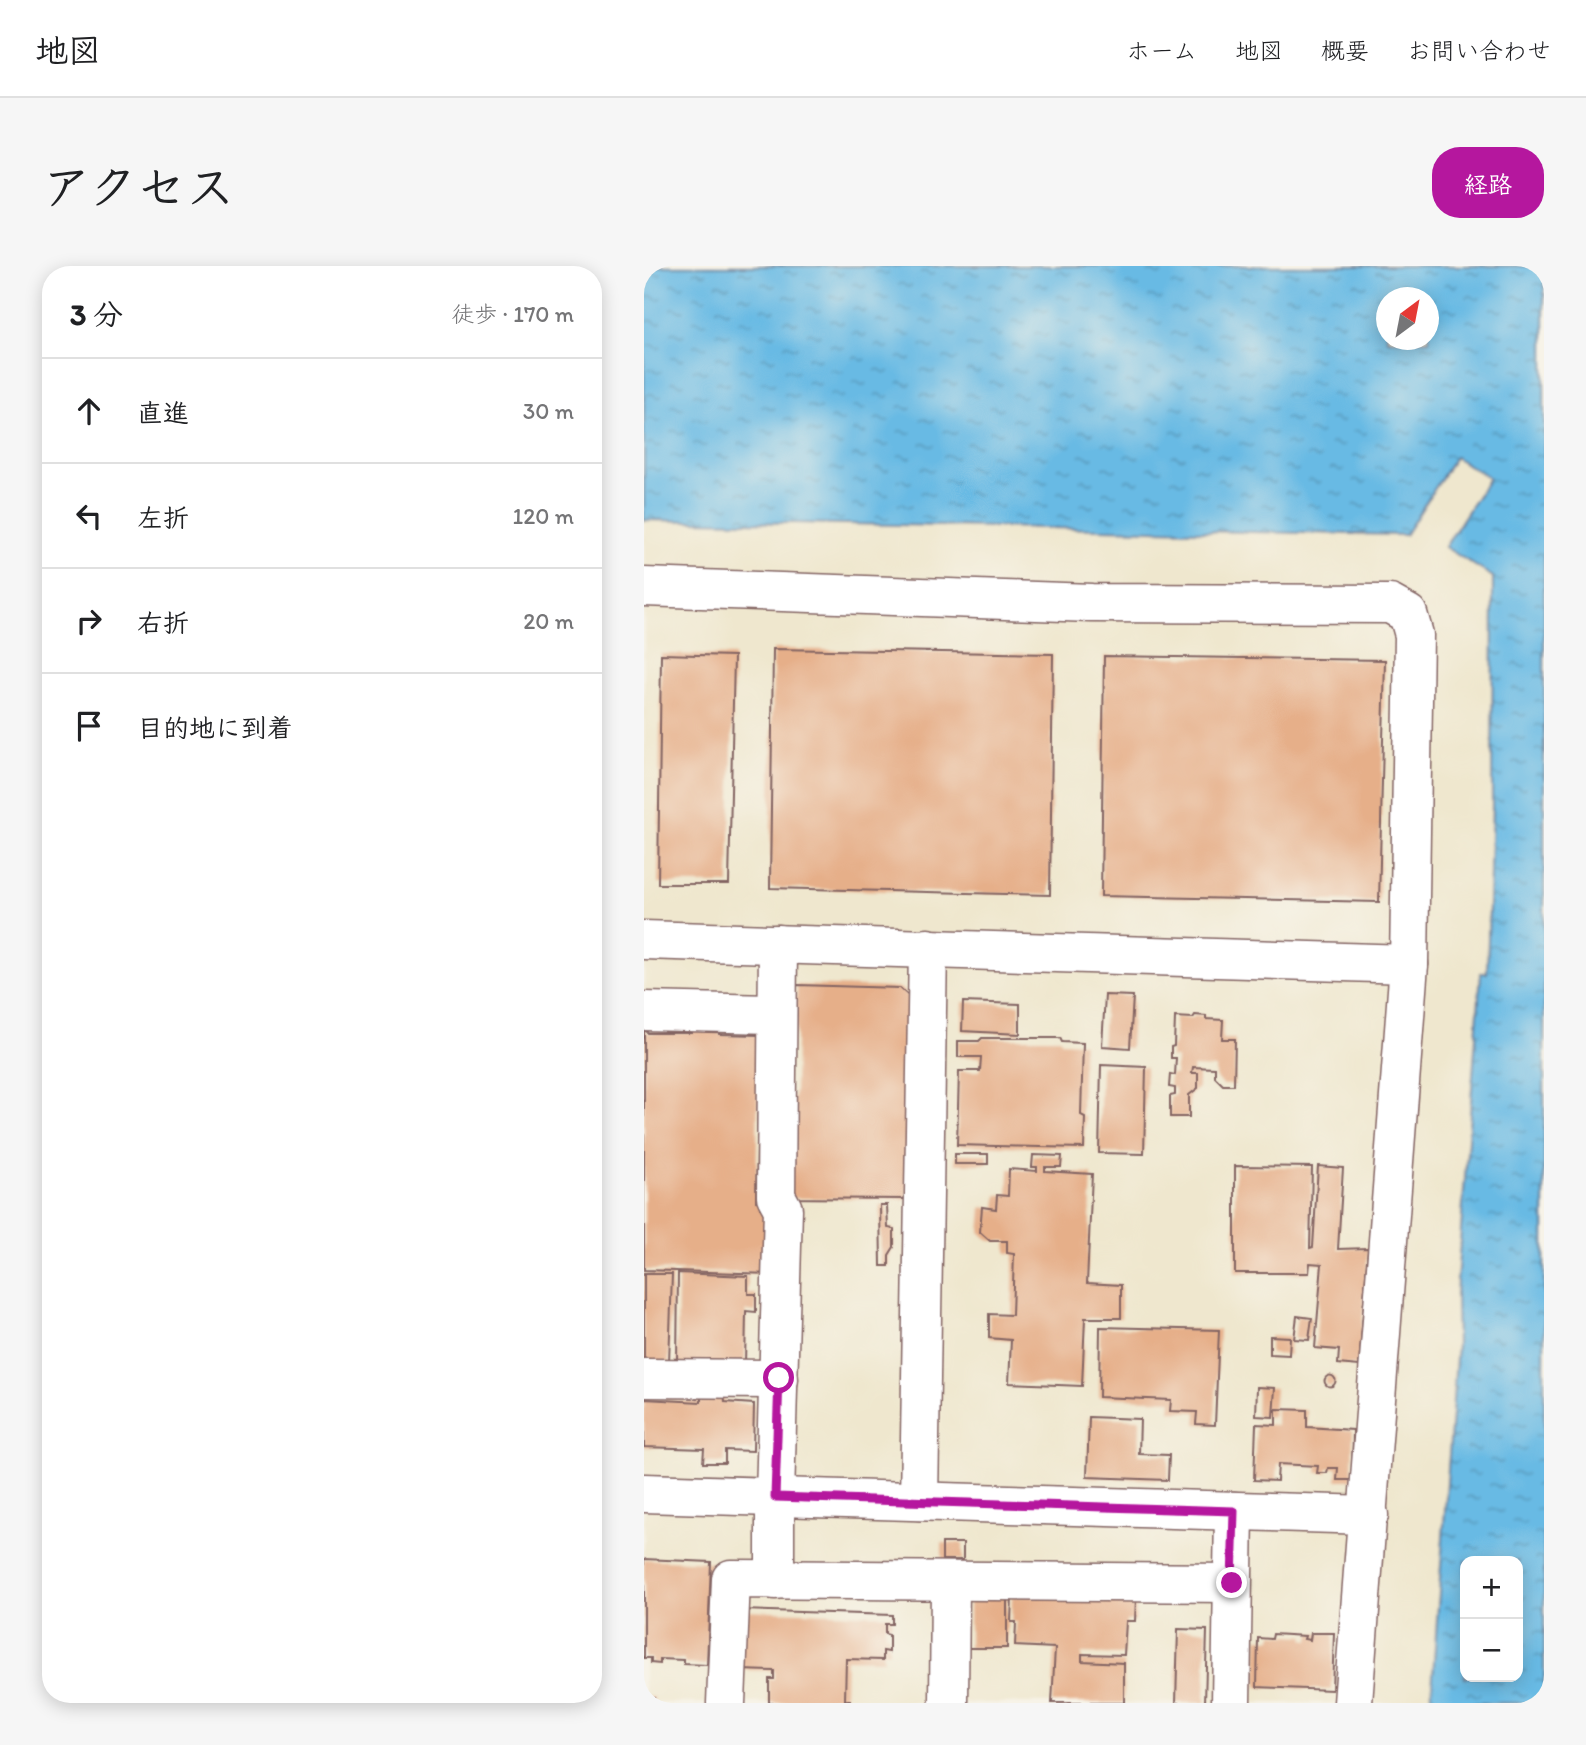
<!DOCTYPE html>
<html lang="ja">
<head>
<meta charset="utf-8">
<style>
	body { margin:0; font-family:Itim,"Klee One",sans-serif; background:#f6f6f6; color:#202124 }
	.controls { position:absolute; right:21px; bottom:21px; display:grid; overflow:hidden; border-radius:14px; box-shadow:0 4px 18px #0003 }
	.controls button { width:63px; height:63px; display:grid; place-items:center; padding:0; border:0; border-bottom:2px solid #e0e0e0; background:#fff; color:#202124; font:35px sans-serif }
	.compass { position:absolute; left:732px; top:21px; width:63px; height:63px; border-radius:50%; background:#fff; box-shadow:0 4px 18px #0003; rotate:32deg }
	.stop { position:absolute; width:21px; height:21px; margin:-16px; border:5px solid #b5179e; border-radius:50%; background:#fff }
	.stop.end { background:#b5179e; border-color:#fff; box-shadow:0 2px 7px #0008 }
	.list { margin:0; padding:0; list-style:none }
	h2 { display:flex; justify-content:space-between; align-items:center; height:91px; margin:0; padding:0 28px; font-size:30px }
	h2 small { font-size:23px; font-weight:400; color:#757577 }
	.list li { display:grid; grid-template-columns:46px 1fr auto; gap:21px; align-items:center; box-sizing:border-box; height:105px; padding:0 28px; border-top:2px solid #e0e0e0 }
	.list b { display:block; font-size:26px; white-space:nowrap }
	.list em { font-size:23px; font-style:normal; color:#757577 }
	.icon { flex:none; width:38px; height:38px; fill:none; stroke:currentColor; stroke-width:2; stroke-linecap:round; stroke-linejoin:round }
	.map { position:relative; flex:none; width:900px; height:1437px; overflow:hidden; border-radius:28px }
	header { display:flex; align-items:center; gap:42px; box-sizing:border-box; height:98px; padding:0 35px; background:#fff; border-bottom:2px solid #e0e0e0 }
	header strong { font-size:33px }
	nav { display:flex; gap:38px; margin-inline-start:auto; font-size:24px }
	.intro { display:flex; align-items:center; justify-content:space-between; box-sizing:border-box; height:168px; padding:0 42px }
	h1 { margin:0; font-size:49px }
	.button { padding:18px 32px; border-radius:28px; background:#b5179e; color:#fff; font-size:24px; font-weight:700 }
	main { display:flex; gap:42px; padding:0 42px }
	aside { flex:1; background:#fff; border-radius:28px; box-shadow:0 4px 18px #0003 }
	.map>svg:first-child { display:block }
	.water { fill:url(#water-ripples); stroke:#596c88; stroke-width:2; fill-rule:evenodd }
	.building { fill:#e6af89 }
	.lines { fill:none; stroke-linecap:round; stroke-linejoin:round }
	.minor-casing { stroke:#846564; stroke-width:41 }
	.minor { stroke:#fff; stroke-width:38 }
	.route { stroke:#b5179e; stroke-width:9 }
</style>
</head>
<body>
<header>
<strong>地図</strong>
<nav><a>ホーム</a><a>地図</a><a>概要</a><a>お問い合わせ</a></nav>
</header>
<div class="intro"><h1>アクセス</h1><a class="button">経路</a></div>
<main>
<aside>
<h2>3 分<small>徒歩 · 170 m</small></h2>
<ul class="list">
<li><svg class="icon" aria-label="ahead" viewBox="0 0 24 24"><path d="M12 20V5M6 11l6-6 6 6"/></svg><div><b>直進</b></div><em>30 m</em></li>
<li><svg class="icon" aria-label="left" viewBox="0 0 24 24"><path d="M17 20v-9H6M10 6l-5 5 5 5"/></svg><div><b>左折</b></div><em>120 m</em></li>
<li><svg class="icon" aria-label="right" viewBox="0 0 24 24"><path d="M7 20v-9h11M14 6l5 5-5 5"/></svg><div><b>右折</b></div><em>20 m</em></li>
<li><svg class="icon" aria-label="arrive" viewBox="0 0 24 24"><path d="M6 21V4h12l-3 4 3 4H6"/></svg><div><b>目的地に到着</b></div></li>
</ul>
</aside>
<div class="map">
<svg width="900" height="1437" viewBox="0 0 900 1437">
	<defs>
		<pattern id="water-ripples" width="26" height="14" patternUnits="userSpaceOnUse" patternTransform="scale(1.75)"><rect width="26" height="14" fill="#68bae4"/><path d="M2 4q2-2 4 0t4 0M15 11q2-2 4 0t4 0" fill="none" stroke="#5897b9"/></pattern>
	</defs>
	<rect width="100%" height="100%" fill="#f7f3e8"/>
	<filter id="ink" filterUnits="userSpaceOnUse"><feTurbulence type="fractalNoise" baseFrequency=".0143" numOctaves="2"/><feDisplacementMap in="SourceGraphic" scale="14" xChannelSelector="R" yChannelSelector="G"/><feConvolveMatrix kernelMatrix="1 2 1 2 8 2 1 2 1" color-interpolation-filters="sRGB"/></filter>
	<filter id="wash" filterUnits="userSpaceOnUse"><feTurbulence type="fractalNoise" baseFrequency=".00686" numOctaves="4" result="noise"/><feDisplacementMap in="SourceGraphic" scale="28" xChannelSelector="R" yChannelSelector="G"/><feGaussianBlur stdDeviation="1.57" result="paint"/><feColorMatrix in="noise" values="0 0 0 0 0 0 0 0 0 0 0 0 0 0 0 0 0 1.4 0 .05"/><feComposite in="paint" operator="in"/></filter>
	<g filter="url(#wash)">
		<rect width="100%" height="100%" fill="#efe7ce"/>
		<path class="water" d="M0 0H900V1437H787L813 1079 812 1028 837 707H843L848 540 849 311 801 281 845 212 811 191 761 269 0 254ZM743 32H785V74H743ZM821 1295H874V1411H821Z"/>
		<g id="blocks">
			<g class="building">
				<path d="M129 383 409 388 406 629 126 622Z"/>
				<path d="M17 388 90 390 85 618H14Z"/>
				<path d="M460 390 741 394 735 636 457 630Z"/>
				<path d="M153 719 256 722 271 736 263 933 135 932 151 824Z"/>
				<path d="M461 729 489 730 486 782 458 780Z"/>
				<path d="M319 736 376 738V768L318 765Z"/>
				<path d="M551 749 562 750V753L579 754 578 773H591L590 819H579L571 811V802L549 801 548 807H554V822L545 829V851H526V830L531 829V822L525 821 526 808 531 809 532 792H527V781L530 780 531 751 549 752Z"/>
				<path d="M47 757H74L75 768 115 769 112 935 129 937 128 1008 0 1004V763L4 767H47Z"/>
				<path d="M338 772H416L418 776 439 777 437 849 441 851 440 882 313 879 315 805H336L337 791H314V775H335Z"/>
				<path d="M457 799 502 801 500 888 455 887Z"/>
				<rect x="311" y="888" width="33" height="10"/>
				<path d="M389 889 418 890 417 901H401V905L448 908 443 1017 477 1019V1052H441L438 1120 365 1117 367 1074 345 1072V1048L368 1049 370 988 363 987V975H346L336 966 338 941 352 943 353 929 364 930 365 903 393 905V901H388Z"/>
				<path d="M591 900 668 901 666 982 669 981 674 900 699 902 694 983 724 982 715 1100 694 1098 695 1084 671 1082 678 998 666 997 665 1007H591Z"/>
				<path d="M236 939H243L244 962 250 963V981L245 989V1000H237Z"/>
				<path d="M34 1007 104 1010V1028H112V1046L102 1045 101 1100 33 1098Z"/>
				<path d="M0 1008H28L25 1097 0 1096Z"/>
				<path d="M653 1050 668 1052 665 1074 650 1073Z"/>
				<path d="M456 1061 575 1064 571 1159 552 1158 553 1146 526 1145 527 1134 455 1131Z"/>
				<path d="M626 1070 646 1071 645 1089 626 1088Z"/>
				<circle cx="686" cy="1115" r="5.5"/>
				<path d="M613 1121 631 1122 629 1151 612 1150Z"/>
				<path d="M57 1123 80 1124 81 1136 110 1138 109 1185 81 1184V1197H59L60 1183 0 1181V1133L57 1136Z"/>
				<path d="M632 1143 663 1144V1161L709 1164 708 1214H693L694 1202H684L683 1207H673L674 1200 634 1198 633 1215 610 1214 612 1158 632 1159Z"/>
				<path d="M445 1151 496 1153 495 1188 525 1189 524 1214 443 1211Z"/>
				<rect x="298" y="1277" width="21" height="17"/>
				<path d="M0 1293 67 1296 63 1399 40 1398V1394L16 1393V1398L7 1397V1392H0Z"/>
				<rect x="325" y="1322" width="38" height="60"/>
				<path d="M368 1330 492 1332 491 1355H482L480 1389 438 1388V1395L480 1397V1437H408L411 1382 371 1380 372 1356H367Z"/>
				<path d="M98 1344 248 1349V1358H241V1368L245 1369V1386L239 1385V1394L202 1393 201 1434H206V1437H125V1413H130V1405L97 1404Z"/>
				<path d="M534 1363 563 1364 561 1437H532Z"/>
				<path d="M667 1367H690L688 1424 613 1421 614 1372 628 1373 629 1368 661 1370 660 1373 666 1374Z"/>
				<rect x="0" y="1431" width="10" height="6"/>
			</g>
		</g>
	</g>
	<g filter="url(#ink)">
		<use href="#blocks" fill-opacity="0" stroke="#846564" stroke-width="2"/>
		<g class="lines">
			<defs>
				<g id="minor">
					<path d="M0 321 448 337 746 338 764 348 770 369 765 698 709 1437"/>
					<path d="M0 674 765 698"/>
					<path d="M0 745 133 748"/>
					<path d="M0 1112 135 1113"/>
					<path d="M0 1227 725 1249"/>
					<path d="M275 1235 284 682"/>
					<path d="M131 1314V1231L139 943 132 930 134 678"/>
					<path d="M82 1437 87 1313 588 1317"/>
					<path d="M305 1437 306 1315"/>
					<path d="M587 1437 590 1245"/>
				</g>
			</defs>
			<use href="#minor" class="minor-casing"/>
			<use href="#minor" class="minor"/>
		</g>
	</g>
	<g class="lines" filter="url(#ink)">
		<path class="route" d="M135 1112 131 1231 590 1245 588 1317"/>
	</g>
</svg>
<div class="controls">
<button>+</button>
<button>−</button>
</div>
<svg class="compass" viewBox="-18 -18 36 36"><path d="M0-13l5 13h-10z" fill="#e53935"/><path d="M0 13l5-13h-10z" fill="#757577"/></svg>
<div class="stop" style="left:135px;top:1112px"></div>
<div class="stop end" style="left:588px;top:1317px"></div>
</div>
</main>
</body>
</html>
